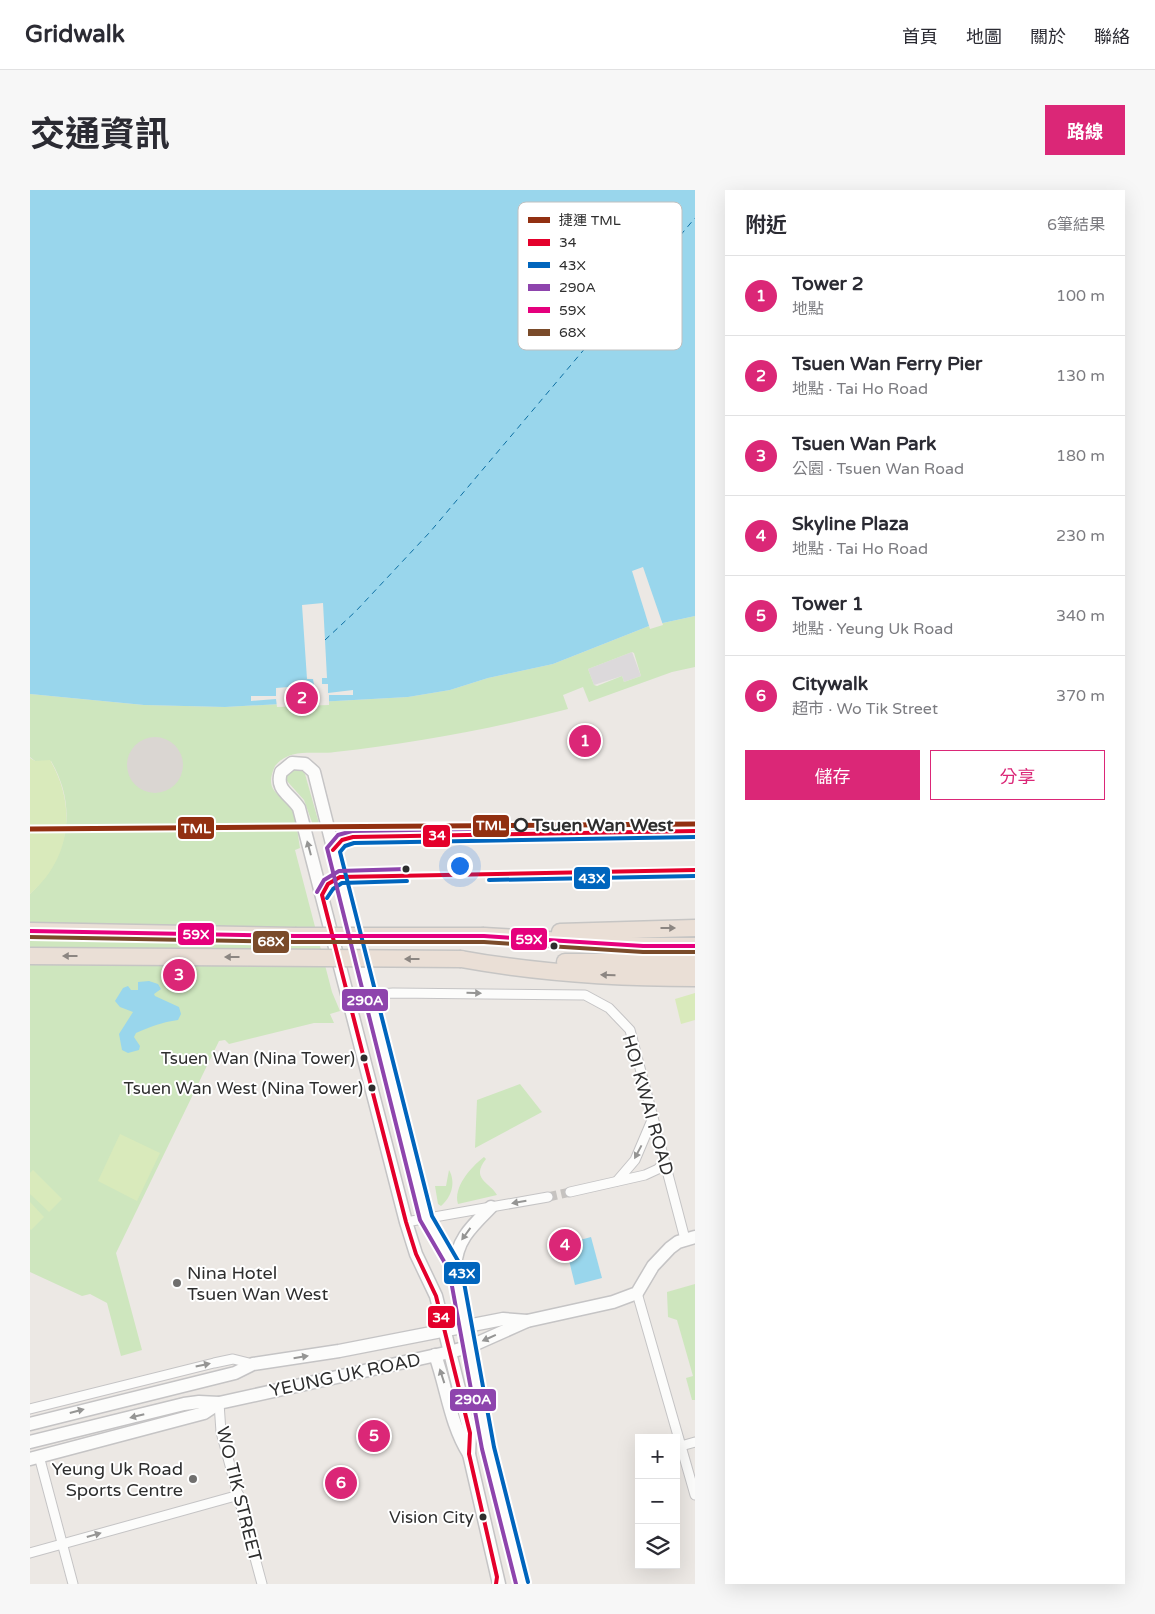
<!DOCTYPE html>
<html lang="zh-TW">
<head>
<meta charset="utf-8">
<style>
	body { margin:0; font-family:"Varela Round","Noto Sans TC",sans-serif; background:#f7f7f7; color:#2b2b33 }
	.controls { position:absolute; right:15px; bottom:15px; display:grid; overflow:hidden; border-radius:0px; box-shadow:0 5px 20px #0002 }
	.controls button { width:45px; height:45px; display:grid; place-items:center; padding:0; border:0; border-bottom:1px solid #e1e1e2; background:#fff; color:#2b2b33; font:25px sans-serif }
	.you { position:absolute; left:429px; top:675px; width:18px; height:18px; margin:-12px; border:4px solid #fff; border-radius:50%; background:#1a73e8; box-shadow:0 0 0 8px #1a73e833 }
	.badge { display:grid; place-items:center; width:32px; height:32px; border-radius:50%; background:#db2777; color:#fff; font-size:16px; font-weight:700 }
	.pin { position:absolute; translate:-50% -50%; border:2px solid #fff; box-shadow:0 1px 5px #0006 }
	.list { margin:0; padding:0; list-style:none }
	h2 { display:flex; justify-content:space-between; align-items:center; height:65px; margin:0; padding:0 20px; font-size:21px }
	h2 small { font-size:16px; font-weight:400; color:#7c7c81 }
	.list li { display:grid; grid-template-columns:32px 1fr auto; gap:15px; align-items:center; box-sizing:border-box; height:80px; padding:0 20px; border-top:1px solid #e1e1e2 }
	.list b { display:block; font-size:19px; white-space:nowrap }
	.list p { margin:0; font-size:16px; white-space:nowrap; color:#7c7c81 }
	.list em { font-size:16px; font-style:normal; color:#7c7c81 }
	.actions { display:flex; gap:10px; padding:15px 20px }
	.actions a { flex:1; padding:11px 0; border:1px solid #db2777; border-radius:0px; text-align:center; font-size:18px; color:#db2777 }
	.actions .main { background:#db2777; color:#fff }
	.icon { flex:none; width:28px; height:28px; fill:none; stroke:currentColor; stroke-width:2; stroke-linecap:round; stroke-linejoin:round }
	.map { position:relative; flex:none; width:665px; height:1394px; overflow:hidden; border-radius:0px }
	header { display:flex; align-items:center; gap:30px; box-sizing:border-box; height:70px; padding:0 25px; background:#fff; border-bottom:1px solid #e1e1e2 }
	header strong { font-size:24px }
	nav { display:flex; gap:28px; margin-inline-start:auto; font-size:18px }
	.intro { display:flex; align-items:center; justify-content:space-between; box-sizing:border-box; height:120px; padding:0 30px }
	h1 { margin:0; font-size:35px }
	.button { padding:12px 22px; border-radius:0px; background:#db2777; color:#fff; font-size:18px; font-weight:700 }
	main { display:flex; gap:30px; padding:0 30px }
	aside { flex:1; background:#fff; border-radius:0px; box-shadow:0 5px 20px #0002 }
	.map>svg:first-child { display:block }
	.industrial { fill:#dcd9db }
	.green { fill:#cee6be; fill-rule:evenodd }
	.pitch { fill:#d9eabb }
	.plaza { fill:#dad6d2 }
	.water { fill:#99d6ec }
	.pier { fill:#ece8e4 }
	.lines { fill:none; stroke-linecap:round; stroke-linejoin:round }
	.ferry { stroke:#0d6fa3; stroke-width:1; stroke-dasharray:6 5; stroke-linecap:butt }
	.street-tunnel { stroke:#c6c3c0; stroke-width:9; stroke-dasharray:9 4.5; stroke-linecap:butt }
	.street-casing { stroke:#c5c4c5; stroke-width:11 }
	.secondary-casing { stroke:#c5c4c5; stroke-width:15 }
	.highway-casing { stroke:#c6c5c4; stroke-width:19 }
	.street { stroke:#fcfcfb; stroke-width:9 }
	.secondary { stroke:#fcfcfb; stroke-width:12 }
	.highway { stroke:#eadfd6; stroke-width:16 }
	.highway-bridge-casing { stroke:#c6c5c4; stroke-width:19; stroke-linecap:butt }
	.highway-bridge { stroke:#eadfd6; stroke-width:16 }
	.bus-1-casing { stroke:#fff; stroke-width:8 }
	.bus-2-casing { stroke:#fff; stroke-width:8 }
	.bus-3-casing { stroke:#fff; stroke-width:8 }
	.bus-4-casing { stroke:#fff; stroke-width:8 }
	.bus-5-casing { stroke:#fff; stroke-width:8 }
	.bus-1 { stroke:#e4002b; stroke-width:4 }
	.bus-2 { stroke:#0065bd; stroke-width:4 }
	.bus-3 { stroke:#8e44ad; stroke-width:4 }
	.bus-4 { stroke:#e5007d; stroke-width:4 }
	.bus-5 { stroke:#7a4b2a; stroke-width:4 }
	.metro-1-casing { stroke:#fff; stroke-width:9 }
	.metro-1 { stroke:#923011; stroke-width:5 }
	.oneway { fill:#959594 }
	.oneway2 { fill:#8c8682 }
	.stop-dot { fill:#fff; stroke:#2e2e2e; stroke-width:2.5 }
	.bus-dot { fill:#2e2e2e; stroke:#fff; stroke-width:2 }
	.poi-dot { fill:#706f6e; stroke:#fff; stroke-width:2 }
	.labels { text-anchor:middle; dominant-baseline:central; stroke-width:4; stroke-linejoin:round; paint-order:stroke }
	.bus-label { font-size:17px; fill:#2e2e2e; stroke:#fff; text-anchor:end }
	.stop-label { font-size:18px; font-weight:bold; fill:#2e2e2e; stroke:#fff; text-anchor:start }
	.street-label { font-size:18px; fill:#2e2e2e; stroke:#fff }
	.poi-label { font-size:18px; fill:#2e2e2e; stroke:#fff; text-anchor:start }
	.key { fill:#fff; stroke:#c0c0c0; stroke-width:1 }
	.key-label { font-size:14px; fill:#2e2e2e }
	.line-badge { stroke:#fff; stroke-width:2 }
	.badge-label { font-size:14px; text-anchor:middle; font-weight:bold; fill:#fff }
</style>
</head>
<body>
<header>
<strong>Gridwalk</strong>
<nav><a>首頁</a><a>地圖</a><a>關於</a><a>聯絡</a></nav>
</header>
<div class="intro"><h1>交通資訊</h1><a class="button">路線</a></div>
<main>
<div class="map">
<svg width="665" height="1394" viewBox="0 0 665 1394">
	<rect width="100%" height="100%" fill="#ece8e4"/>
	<path class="industrial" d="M602 462 611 486 594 492 592 486 564 495 558 479Z"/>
	<g class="green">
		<path d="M665 426V477L642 482 559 512 553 497 533 505 538 519C461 539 384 553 305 562 284 565 260 557 245 576 231 606 258 604 264 623 267 634 268 647 270 658L265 660 302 802 310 821 300 824 304 833H284L199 854 195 850 189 851 86 1063 112 1160 91 1166 77 1113 60 1104 52 1106 0 1082V704C39 667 48 617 21 571H5L0 567V504L114 515 195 517 378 507 420 500 458 488 523 474 619 436ZM602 462 604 463 611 486 594 492 592 486 567 496 564 495 558 479Z"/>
		<path d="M264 579 272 580 275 584 290 637 284 638 274 610 257 591V585Z"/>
		<path d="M490 894 512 922 445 958 447 910Z"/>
		<path d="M454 967 456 969C440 989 460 992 467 1005L428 1014C423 997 441 977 454 967Z"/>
		<path d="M419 980C426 992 422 1007 411 1016L408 1014 405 996H416Z"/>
		<path d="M665 1094V1210H662L656 1188 663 1186 647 1130 638 1127 637 1102Z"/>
	</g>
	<g class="pitch">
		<path d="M0 568 5 571 20 570C47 616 41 669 0 704Z"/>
		<path d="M665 803V830L651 834 645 809Z"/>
		<path d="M90 944 130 963 107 1011 68 991Z"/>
		<path d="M3 980 32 1009 19 1022 0 1004V983Z"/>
		<path d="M0 1012 14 1027 1 1040 0 1039Z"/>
	</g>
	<circle class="plaza" cx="125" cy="575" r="28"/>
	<g class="water">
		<path d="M0 0H665V426L619 436 523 474 458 488 420 500 378 507 195 517 114 515 0 504Z"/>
		<path d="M119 791 128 794 131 799 124 804 125 806 149 817 151 824 148 830C132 832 120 837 106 843L104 847 110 856 109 860 98 863 92 860 89 844 103 822 90 817 85 811 93 798 98 796 101 800H108V792Z"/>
		<path d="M561 1047 572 1088 545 1095 535 1054Z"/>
	</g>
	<g class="pier">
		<path d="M613 377 633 435 620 439 602 381Z"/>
		<path d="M293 413 297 488H292V494H298V503L323 500V505H299V515L247 517 246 509 221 511V506H246V498L284 495 283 489H277L272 415Z"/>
	</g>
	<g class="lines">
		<path class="ferry" d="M295 450 326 421 400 342 665 28"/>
		<path class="street-tunnel" d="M518 1007 540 1002"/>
		<defs>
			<g id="street">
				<path d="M318 806 363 803 555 805 579 818 600 840 655 1049"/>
				<path d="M587 991 605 970 622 930"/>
				<path d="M540 1002 615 985 628 979 634 972"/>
				<path d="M376 1032 518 1007"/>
				<path d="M607 1103 665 1305"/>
				<path d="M189 1213 191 1242 232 1394"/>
				<path d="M0 1219 184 1173 203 1169 223 1174"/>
				<path d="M651 1256 665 1252"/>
				<path d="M9 1266 43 1394"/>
				<path d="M0 1363 209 1305"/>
			</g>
			<g id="secondary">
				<path d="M425 1078C426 1050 442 1036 461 1017"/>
				<path d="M405 1165C417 1198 420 1234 439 1264"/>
				<path d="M0 1234 205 1183 223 1174 309 1161 473 1129 497 1131"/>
				<path d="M0 1252 154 1214 169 1212 189 1213"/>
				<path d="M0 1269 174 1223 189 1213 420 1162 441 1156 497 1131 583 1112 607 1103 623 1076 640 1058 648 1052 665 1047"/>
				<path d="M469 1394 439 1264 440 1243 406 1106 386 1064 376 1032 269 618C260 604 245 600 251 582L262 573 275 574 284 582 396 1028 425 1078 458 1258 492 1394"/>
			</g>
			<g id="highway">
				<path d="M0 741 265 746"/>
				<path d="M530 742 665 738"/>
				<path d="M454 746 613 756H665"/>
				<path d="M431 769C508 783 587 788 665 788"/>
				<path d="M535 772H665"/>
			</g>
		</defs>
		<use href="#street" class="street-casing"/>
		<use href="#secondary" class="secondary-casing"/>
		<use href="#highway" class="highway-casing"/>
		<use href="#street" class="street"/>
		<use href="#secondary" class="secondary"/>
		<use href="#highway" class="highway"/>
		<defs>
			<g id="highway-bridge">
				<path d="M265 746H454"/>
				<path d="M0 766 431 769"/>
			</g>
		</defs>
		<use href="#highway-bridge" class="highway-bridge-casing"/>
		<use href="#highway-bridge" class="highway-bridge"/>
		<defs>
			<g id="bus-1">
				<path d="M303 660 312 650 323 647 665 641"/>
				<path d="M466 1394 467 1387 439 1264 440 1243 406 1106 386 1064 376 1032 292 705 298 694 310 687 665 680"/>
			</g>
			<g id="bus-2">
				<path d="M459 690 665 686"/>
				<path d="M297 708 303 699 312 693 377 691"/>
				<path d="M498 1392 464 1257 431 1076 402 1026 310 662 315 656 324 653 665 647"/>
			</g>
			<g id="bus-3">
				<path d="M287 702 294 690 309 681 377 679"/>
				<path d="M486 1394 452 1259 419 1080 390 1030 297 658 308 645 322 641 665 635"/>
			</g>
			<path id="bus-4" d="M0 741 265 746H454L613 756H665"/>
			<path id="bus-5" d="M0 747 265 752H454L613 762H665"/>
		</defs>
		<use href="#bus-1" class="bus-1-casing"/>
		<use href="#bus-2" class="bus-2-casing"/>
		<use href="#bus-3" class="bus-3-casing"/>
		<use href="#bus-4" class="bus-4-casing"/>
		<use href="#bus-5" class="bus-5-casing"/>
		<use href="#bus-1" class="bus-1"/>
		<use href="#bus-2" class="bus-2"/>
		<use href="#bus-3" class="bus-3"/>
		<use href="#bus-4" class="bus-4"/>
		<use href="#bus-5" class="bus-5"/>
		<defs>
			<path id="metro-1" d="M0 639 665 634"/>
		</defs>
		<use href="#metro-1" class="metro-1-casing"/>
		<use href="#metro-1" class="metro-1"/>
	</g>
	<defs><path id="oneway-solid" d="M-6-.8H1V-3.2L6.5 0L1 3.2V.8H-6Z" transform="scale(1.25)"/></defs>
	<g class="oneway">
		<use href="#oneway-solid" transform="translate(279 658) rotate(-105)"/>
		<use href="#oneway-solid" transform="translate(444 803) rotate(1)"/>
		<use href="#oneway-solid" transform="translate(608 962) rotate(118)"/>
		<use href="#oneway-solid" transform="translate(489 1012) rotate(170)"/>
		<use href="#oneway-solid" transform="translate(436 1044) rotate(126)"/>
		<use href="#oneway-solid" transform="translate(459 1148) rotate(156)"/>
		<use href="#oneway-solid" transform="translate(271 1167) rotate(-9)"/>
		<use href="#oneway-solid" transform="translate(173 1175) rotate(-12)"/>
		<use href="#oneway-solid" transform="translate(412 1186) rotate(-108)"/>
		<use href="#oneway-solid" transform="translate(47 1221) rotate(-15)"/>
		<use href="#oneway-solid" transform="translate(107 1226) rotate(166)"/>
		<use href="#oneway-solid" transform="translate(64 1345) rotate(-16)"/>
	</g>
	<g class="oneway2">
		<use href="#oneway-solid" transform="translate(638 738)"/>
		<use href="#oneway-solid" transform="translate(40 766) rotate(-180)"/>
		<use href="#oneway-solid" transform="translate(202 767) rotate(-180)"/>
		<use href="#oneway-solid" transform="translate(382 769) rotate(-180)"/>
		<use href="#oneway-solid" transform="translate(578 785) rotate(-178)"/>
	</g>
	<circle class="stop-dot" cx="491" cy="635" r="6"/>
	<g class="bus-dot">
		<circle cx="376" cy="679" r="4.5"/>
		<circle cx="524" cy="756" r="4.5"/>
		<circle cx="334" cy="868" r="4.5"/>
		<circle cx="342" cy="898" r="4.5"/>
		<circle cx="453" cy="1327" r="4.5"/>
	</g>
	<g class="poi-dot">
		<circle cx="147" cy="1093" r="5"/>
		<circle cx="163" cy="1289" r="5"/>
	</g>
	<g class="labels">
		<g class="bus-label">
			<text x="325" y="868">Tsuen Wan (Nina Tower)</text>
			<text x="333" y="898">Tsuen Wan West (Nina Tower)</text>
			<text x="444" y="1327">Vision City</text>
		</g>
		<g class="stop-label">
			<text x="502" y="635">Tsuen Wan West</text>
		</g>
		<g class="street-label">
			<text transform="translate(618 915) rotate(74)">HOI KWAI ROAD</text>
			<text transform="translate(315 1185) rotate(-12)">YEUNG UK ROAD</text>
			<text transform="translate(209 1304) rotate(76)">WO TIK STREET</text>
		</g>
		<g class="poi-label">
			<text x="157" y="1083">Nina Hotel<tspan x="157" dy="21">Tsuen Wan West</tspan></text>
			<text x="153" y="1279" text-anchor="end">Yeung Uk Road<tspan x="153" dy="21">Sports Centre</tspan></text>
		</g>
	</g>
	<rect x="488" y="12" width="164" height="148" rx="8" class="key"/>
	<rect x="498" y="27" width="22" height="6" fill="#923011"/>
	<rect x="498" y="49" width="22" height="7" fill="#e4002b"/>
	<rect x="498" y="72" width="22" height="6" fill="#0065bd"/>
	<rect x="498" y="94" width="22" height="7" fill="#8e44ad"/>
	<rect x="498" y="117" width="22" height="6" fill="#e5007d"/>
	<rect x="498" y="139" width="22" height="7" fill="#7a4b2a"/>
	<g class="key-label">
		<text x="529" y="35">捷運 TML</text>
		<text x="529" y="57">34</text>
		<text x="529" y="80">43X</text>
		<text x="529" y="102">290A</text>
		<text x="529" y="125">59X</text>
		<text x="529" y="147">68X</text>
	</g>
	<g class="line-badge">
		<rect x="442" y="624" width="38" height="24" rx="5" fill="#923011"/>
		<rect x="147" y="626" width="38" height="24" rx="5" fill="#923011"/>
		<rect x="392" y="634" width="29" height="24" rx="5" fill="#e4002b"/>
		<rect x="543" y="676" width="38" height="24" rx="5" fill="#0065bd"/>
		<rect x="147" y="732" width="38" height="24" rx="5" fill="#e5007d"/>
		<rect x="480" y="737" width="38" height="24" rx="5" fill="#e5007d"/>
		<rect x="222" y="740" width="38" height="24" rx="5" fill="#7a4b2a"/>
		<rect x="311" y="798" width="48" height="24" rx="5" fill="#8e44ad"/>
		<rect x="413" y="1071" width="38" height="24" rx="5" fill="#0065bd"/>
		<rect x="397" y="1115" width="29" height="24" rx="5" fill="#e4002b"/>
		<rect x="419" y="1198" width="48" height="24" rx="5" fill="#8e44ad"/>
	</g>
	<g class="badge-label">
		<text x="461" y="640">TML</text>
		<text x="166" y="643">TML</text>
		<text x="407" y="650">34</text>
		<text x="562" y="693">43X</text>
		<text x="166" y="749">59X</text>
		<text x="499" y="754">59X</text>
		<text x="241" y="756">68X</text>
		<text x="335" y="815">290A</text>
		<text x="432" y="1088">43X</text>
		<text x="411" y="1132">34</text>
		<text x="443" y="1214">290A</text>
	</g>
</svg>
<div class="controls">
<button>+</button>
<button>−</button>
<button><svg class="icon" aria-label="layers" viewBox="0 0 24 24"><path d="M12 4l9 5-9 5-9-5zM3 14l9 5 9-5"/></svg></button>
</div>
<div class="you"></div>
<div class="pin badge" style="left:555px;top:551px">1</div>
<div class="pin badge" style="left:272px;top:508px">2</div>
<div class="pin badge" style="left:149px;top:785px">3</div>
<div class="pin badge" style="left:535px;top:1055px">4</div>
<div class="pin badge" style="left:344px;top:1246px">5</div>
<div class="pin badge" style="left:311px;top:1293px">6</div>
</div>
<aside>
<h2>附近<small>6筆結果</small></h2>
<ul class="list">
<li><span class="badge">1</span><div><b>Tower 2</b><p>地點</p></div><em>100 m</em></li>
<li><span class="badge">2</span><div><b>Tsuen Wan Ferry Pier</b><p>地點 · Tai Ho Road</p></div><em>130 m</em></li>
<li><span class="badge">3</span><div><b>Tsuen Wan Park</b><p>公園 · Tsuen Wan Road</p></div><em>180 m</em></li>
<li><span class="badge">4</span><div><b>Skyline Plaza</b><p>地點 · Tai Ho Road</p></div><em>230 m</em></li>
<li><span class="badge">5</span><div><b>Tower 1</b><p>地點 · Yeung Uk Road</p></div><em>340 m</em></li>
<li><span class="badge">6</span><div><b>Citywalk</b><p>超市 · Wo Tik Street</p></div><em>370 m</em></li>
</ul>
<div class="actions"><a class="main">儲存</a><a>分享</a></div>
</aside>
</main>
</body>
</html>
